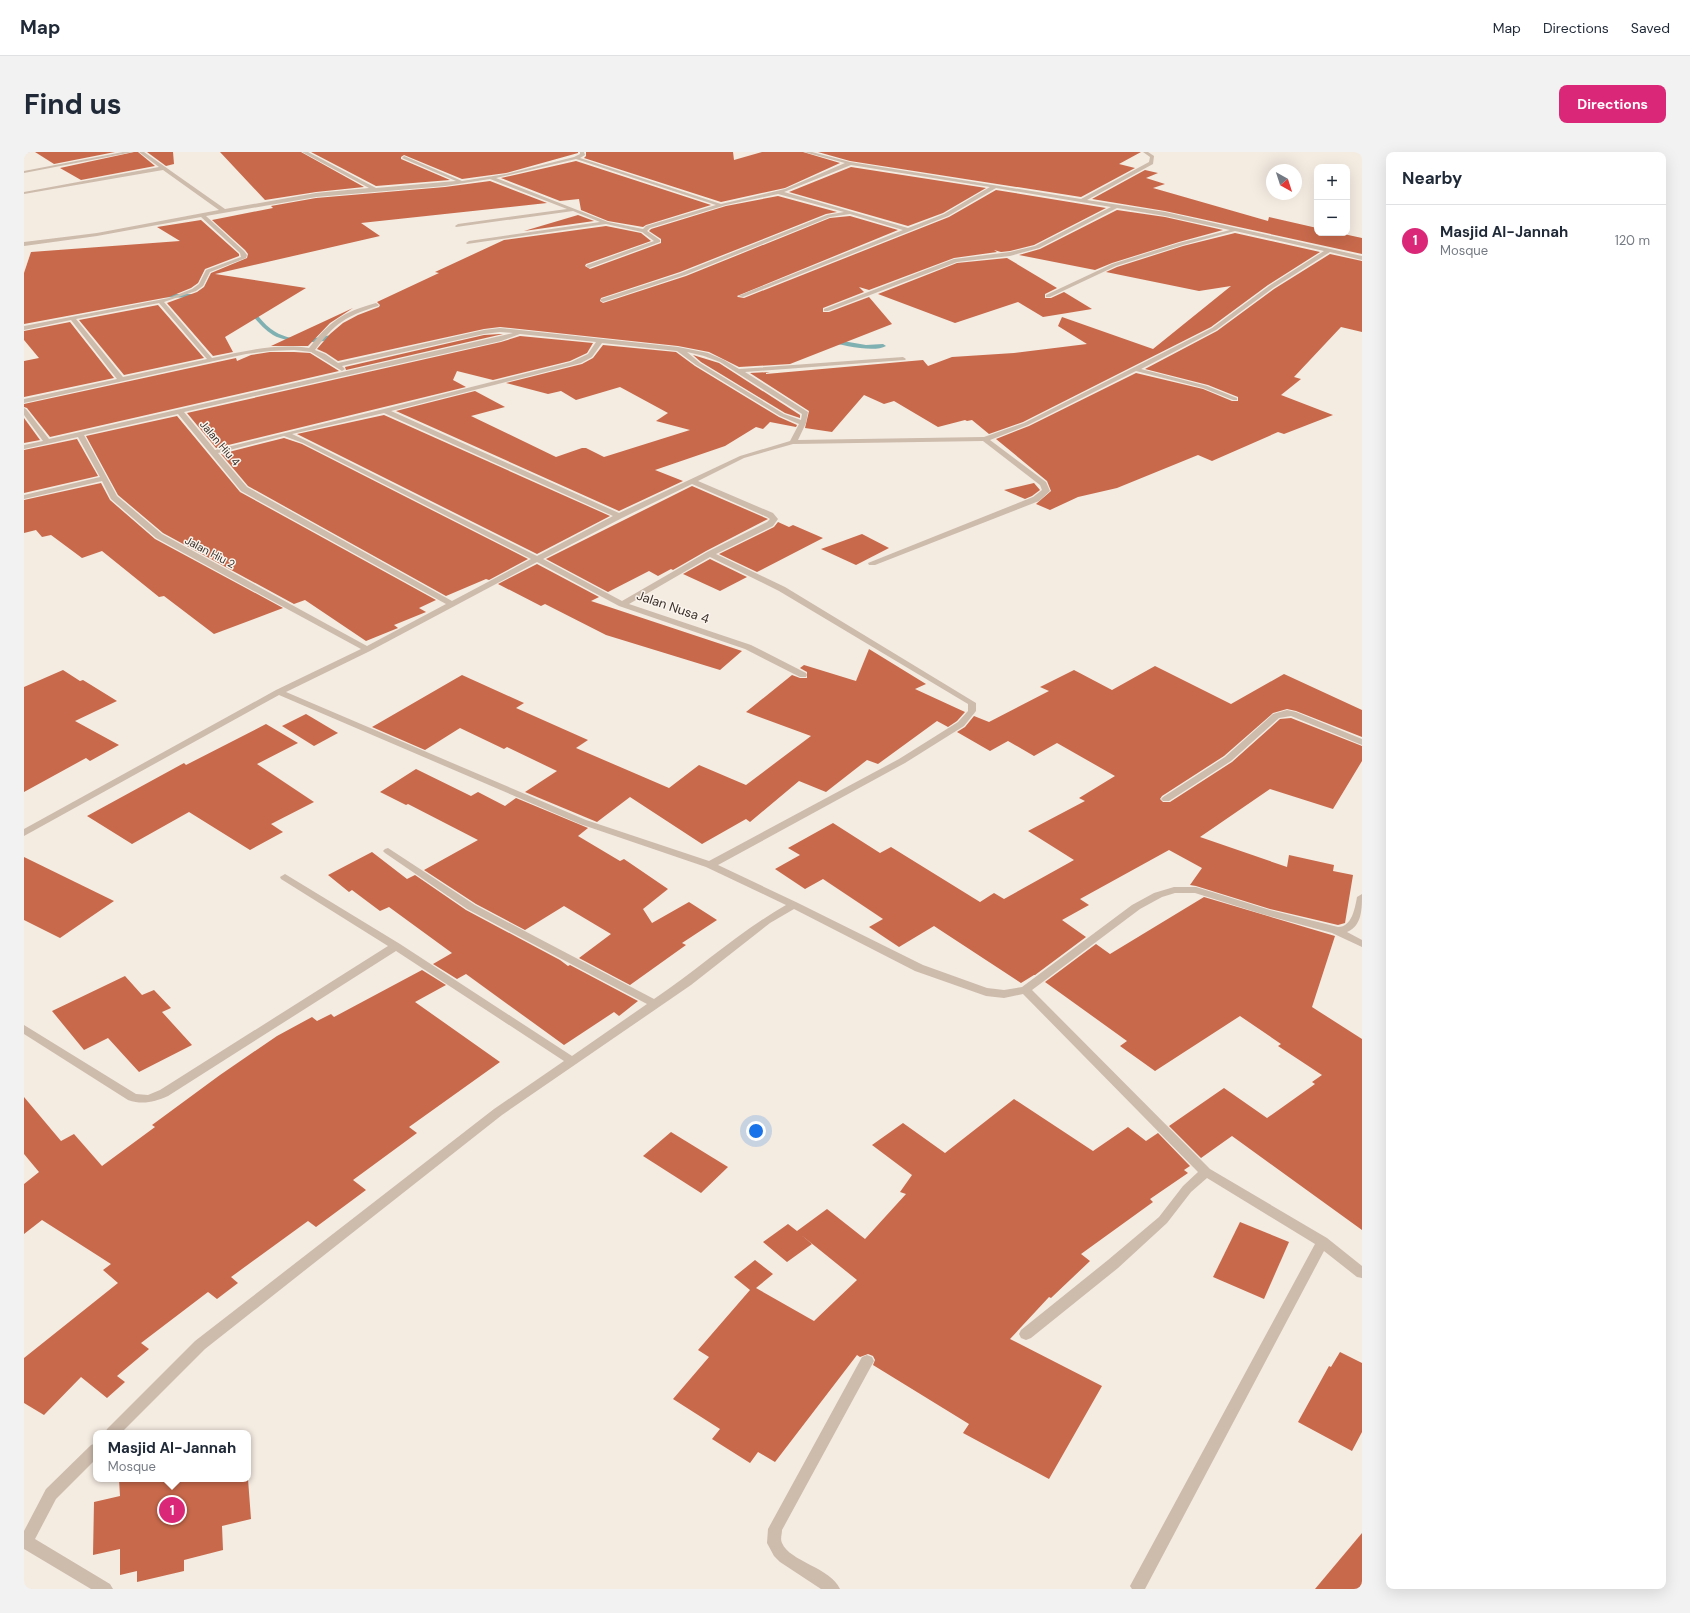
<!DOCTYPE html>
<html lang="en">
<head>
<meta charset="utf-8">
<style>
	body { margin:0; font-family:"DM Sans",sans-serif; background:#f2f2f3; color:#1f2937 }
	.controls { position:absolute; right:12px; top:12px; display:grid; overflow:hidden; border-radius:8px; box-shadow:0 4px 16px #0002 }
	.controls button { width:36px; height:36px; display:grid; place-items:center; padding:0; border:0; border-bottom:1px solid #e0e1e3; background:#fff; color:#1f2937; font:20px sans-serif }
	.compass { position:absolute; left:1242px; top:12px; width:36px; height:36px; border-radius:50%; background:#fff; box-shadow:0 4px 16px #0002; rotate:141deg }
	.you { position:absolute; left:732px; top:979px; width:14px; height:14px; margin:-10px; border:3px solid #fff; border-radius:50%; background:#1a73e8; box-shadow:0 0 0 6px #1a73e833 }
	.badge { display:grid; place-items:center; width:26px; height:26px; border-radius:50%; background:#db2777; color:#fff; font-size:13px; font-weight:700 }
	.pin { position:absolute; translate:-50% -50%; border:2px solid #fff; box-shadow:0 1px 4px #0006 }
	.popup { position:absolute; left:69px; top:1278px; width:158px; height:52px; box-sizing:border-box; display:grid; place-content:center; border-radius:8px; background:#fff; filter:drop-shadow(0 1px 3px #0005); font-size:13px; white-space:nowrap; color:#747a83 }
	.popup b { font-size:15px; color:#1f2937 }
	.popup::after { content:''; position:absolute; left:50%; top:100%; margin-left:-8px; border:8px solid transparent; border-top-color:#fff }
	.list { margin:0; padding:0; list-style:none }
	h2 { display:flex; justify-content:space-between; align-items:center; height:52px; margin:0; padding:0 16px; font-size:17px }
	h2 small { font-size:13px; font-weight:400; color:#747a83 }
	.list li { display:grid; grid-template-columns:26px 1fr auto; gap:12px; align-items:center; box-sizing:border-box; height:72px; padding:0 16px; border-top:1px solid #e0e1e3 }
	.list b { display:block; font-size:15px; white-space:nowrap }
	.list p { margin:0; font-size:13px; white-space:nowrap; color:#747a83 }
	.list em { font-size:13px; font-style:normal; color:#747a83 }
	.map { position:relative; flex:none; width:1338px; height:1437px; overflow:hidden; border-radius:8px }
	header { display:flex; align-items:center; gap:24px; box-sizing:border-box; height:56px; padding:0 20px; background:#fff; border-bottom:1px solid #e0e1e3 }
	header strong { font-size:19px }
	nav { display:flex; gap:22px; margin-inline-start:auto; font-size:14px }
	.intro { display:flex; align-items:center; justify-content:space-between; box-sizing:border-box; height:96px; padding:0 24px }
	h1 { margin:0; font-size:28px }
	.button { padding:10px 18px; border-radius:8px; background:#db2777; color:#fff; font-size:14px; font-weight:700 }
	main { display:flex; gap:24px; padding:0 24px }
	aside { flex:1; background:#fff; border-radius:8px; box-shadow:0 4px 16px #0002 }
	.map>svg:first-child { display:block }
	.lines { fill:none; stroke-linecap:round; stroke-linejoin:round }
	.stream { fill:#7fb0b2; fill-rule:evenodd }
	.building { fill:#c8694b }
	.minor { fill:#cdbbac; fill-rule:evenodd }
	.labels { text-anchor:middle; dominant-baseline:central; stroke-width:3; stroke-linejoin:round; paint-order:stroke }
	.far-street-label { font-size:11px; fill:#3b302b; stroke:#fbf5ee }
	.street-label { font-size:13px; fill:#3b302b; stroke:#fbf5ee }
</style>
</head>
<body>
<header>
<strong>Map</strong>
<nav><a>Map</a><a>Directions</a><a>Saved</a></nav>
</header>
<div class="intro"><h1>Find us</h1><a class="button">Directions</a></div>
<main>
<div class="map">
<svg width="1338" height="1437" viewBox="0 0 1338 1437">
	<rect width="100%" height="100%" fill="#f4ebe1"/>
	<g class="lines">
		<g class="stream">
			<path d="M137 142H176L179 144 176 146 135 145V143Z"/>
			<path d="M224 157H228C234 164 240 172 247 177 267 192 292 187 314 181L317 183C301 193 265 192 249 183 239 177 232 167 224 159Z"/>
			<path d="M807 187 842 193 859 192 862 194C850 201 818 193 805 190L804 189Z"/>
		</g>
	</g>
	<g class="building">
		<path d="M11 0H91L30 12Z"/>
		<path d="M110 0H114L131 14 57 28 36 16Z"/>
		<path d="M123 0H149L150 12 142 14Z"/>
		<path d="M196 0H277L340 35 292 40 241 48Z"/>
		<path d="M287 0H554V1L482 21 438 27 380 3 377 5V7L426 28 352 34Z"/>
		<path d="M562 0H709L710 8 738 0H779L816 11 761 36 697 50 560 6 562 4Z"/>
		<path d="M794 0H1117L1095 12 1111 16 1057 45 826 9Z"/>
		<path d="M552 9 687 53 622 73 619 75 584 69 557 58 555 47 536 49 477 26Z"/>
		<path d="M827 15 962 36 919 61 884 74 765 40Z"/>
		<path d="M1121 18 1134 21 1122 26 1141 32 1129 36 1244 69 1245 65 1293 76V81H1315L1338 86V102L1141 59 1068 47Z"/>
		<path d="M466 29 523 51 337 71 356 84 191 122 282 136 201 185 209 200 189 204 143 151 173 140 180 135 187 121 223 106 224 102 221 98 188 68 249 56 247 54 292 46 421 35Z"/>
		<path d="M972 38 1082 56 1010 93 986 99 977 100 970 98 973 100 930 106 845 138 835 135 840 140 799 156V160H805L845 145 868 172 766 212 715 215 685 200 654 194 476 175 460 177 314 209 302 201 293 197 306 182 319 171 334 163 355 155 356 153 353 150 415 121 411 120 480 88 582 74 617 81 627 89 562 112 561 114 566 117 637 91V87L625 79 627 77 702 54 754 44 813 60 802 62 656 120 577 146 576 149 579 151 662 124 806 66 826 64 874 78 713 144 714 145 720 146 925 65Z"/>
		<path d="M1093 58 1141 65 1199 78 1155 90 1088 111 1071 118 995 103 1016 97Z"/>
		<path d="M554 63 570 69 500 79Z"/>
		<path d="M177 68 215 102V104L181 117 174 131 167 136 145 145 0 172V121L7 100 156 89 133 75Z"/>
		<path d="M1211 81 1296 100 1244 133 1187 175 999 270 965 282 948 268 943 269 941 268 914 275 870 249 860 252 840 243 808 280 781 276 785 259 726 221 746 220 742 221V222L899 208 904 214 928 205 990 201 1063 192 1034 174 1038 165 1129 197 1207 134 1175 139 1082 120 1093 115 1159 94Z"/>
		<path d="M1306 102 1338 109V180L1317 175 1270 225 1277 227 1257 243 1309 263 1260 282 1254 280 1188 309 1174 303 1093 336 1054 345 1026 358 1012 352 1027 339 1023 329 972 287 1005 274 1112 221 1179 237 1208 249H1214V245L1184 233 1121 217 1193 179 1250 137Z"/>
		<path d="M983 106 1033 136 1021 142V146H1027L1040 140 1068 157 1019 165 994 150 931 171 854 142 933 111Z"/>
		<path d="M134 153 180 206 100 223 55 168Z"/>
		<path d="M329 156 306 171 284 194H247Z"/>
		<path d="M46 170 90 226 0 245V209L15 206 0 188V179Z"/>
		<path d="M476 182H479L322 218 321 215 460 183Z"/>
		<path d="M496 184 569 191 563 201 546 209 469 228 433 219 429 228 442 235 192 296 163 261 477 190Z"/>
		<path d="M579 193 652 200 671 214 755 265 773 273 772 275 746 270 739 277 732 275 701 294 631 318 659 329 595 359 372 259 451 239 481 255 447 264 532 305 558 296H562L580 305 666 278 632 269 644 261 596 235 552 248 537 239 524 242 482 231 558 212 569 206Z"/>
		<path d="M246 200H270L286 201 315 219 26 285 3 256 0 255V252L212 206 213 209 227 203Z"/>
		<path d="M669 203 695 211 776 263V266L761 261 677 210Z"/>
		<path d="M360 263 586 364 513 402 273 282Z"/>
		<path d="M153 264 216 340 412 448 395 456 402 460 370 473 374 476 342 489 281 448 270 452 139 381 94 343 62 284Z"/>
		<path d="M0 266 16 288 0 291Z"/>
		<path d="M260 286 278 292 504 407 465 428 462 427 422 444 224 334 197 302Z"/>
		<path d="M53 287 74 324 0 341V298Z"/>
		<path d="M77 331 86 348 131 387 259 456 190 482 140 444 135 445 78 399 58 406 27 383 18 385 12 378 0 381V348Z"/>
		<path d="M1010 331 1016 338 1008 344 1001 347 980 338Z"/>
		<path d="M668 334 744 367 682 399 649 418 647 417 634 424 625 419 584 440 522 407Z"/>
		<path d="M754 370 765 375 769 373 799 386 733 420 695 402 750 375Z"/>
		<path d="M838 382 865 396 832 413 797 397Z"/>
		<path d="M686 407 723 425 696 439 659 422Z"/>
		<path d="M513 412 575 445 567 449 718 499 696 518 582 483 521 452 517 454 474 432Z"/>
		<path d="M845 497 902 532 891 537 941 560 933 569 924 575 913 569 854 612 843 608 802 640 775 629 726 670 722 667 678 692 606 645 573 670 501 640 533 619 483 595 480 597 436 576 401 598 348 575 438 523 500 551 492 556 564 588 552 596 645 636 675 613 722 633 787 584 722 560 768 523 776 526H783V520L776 516 780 513 832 529Z"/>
		<path d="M1131 514 1207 552 1260 522 1338 558V585L1272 559 1263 557 1249 561 1200 604 1138 644 1136 647 1139 650H1146L1208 610 1256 567 1267 566 1338 594V609L1309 657 1246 637 1176 685 1263 715 1265 703 1310 713 1309 719 1329 723 1321 771 1314 773 1246 757 1172 734 1166 733 1178 716 1145 698 1056 747 1065 753 1038 768 1062 785 1011 823H1010L997 831 910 774 875 795 845 775 859 767 799 727 781 737 751 717 776 703 764 696 809 671 856 701 867 695 956 750 970 741 980 747 1050 708 1004 679 1061 649 1055 646 1091 624 1033 591 1010 604 984 589 966 599 933 580 941 575 950 564 965 570 1025 539 1016 535 1050 518 1088 538Z"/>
		<path d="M39 518 56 529 59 528 93 549 51 569 95 593 66 609 62 606 0 640V535Z"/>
		<path d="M282 562 314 581 290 594 258 574Z"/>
		<path d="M242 572 274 591 233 612 290 650 247 672 259 680 226 698 165 660 108 692 63 664 160 611 162 613Z"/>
		<path d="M392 617 447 644 454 640 481 654 492 646 564 676 554 684 596 709 600 707 644 737 619 757 628 771 665 750 693 768 658 791 662 793 606 833 555 806 587 782 540 754 501 778 452 752 400 718 454 688 384 652 382 653 356 640Z"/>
		<path d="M348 700 383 727 391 723 442 758 536 808 544 814 546 813 614 849 595 864 590 860 540 893 442 822 433 827 409 812 428 801 365 755 356 759 328 738 325 740 304 723Z"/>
		<path d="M0 705 90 749 36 786 0 768Z"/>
		<path d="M1180 745 1311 784 1288 855 1338 887V1078L1208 984 1177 1006 1145 974 1200 936 1243 966 1291 932 1288 930 1298 923 1254 894 1257 892 1216 864 1131 919 1096 894 1103 889 1021 830 1072 792 1086 802Z"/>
		<path d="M398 818 422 833 391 850 476 910 385 975 393 981 329 1028 342 1038 292 1075 284 1069 207 1125 214 1131 193 1147 184 1140 117 1191 125 1197 93 1224 101 1230 83 1246 57 1225 20 1263 0 1251V1206L94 1131 79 1118 87 1112 18 1068 0 1082V1032L15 1020 0 1002V945L37 989 50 982 78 1014 131 975 128 973 196 923 253 884 288 865 293 869 307 862 310 865Z"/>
		<path d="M101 824 118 843 130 838 147 856 138 860 168 893 115 920 84 886 60 898 28 859Z"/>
		<path d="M990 947 1069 999 1104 975 1122 989 1134 981 1166 1014 1160 1018 1164 1021 1126 1047 1129 1050 1057 1102 1066 1109 1027 1146 1025 1145 986 1187 1078 1234 1025 1327 939 1281 945 1272 849 1213 851 1208 849 1204 844 1202 836 1205 833 1203 751 1310 734 1300 726 1311 688 1287 696 1277 649 1247 685 1205 674 1198 726 1138 710 1125 731 1108 749 1122 732 1136 790 1169 833 1128 776 1082 788 1092 763 1110 739 1090 764 1072 773 1079 803 1057 841 1087 882 1042 876 1040 888 1023 848 993 879 971 921 1001Z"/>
		<path d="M647 980 704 1015 677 1041 619 1004Z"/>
		<path d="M1216 1070 1265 1090 1240 1147 1189 1125Z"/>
		<path d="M1316 1200 1338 1211V1280L1328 1299 1274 1270 1305 1214 1307 1215Z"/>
		<path d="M95 1327H224L227 1367 198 1374 199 1398 160 1408V1419L113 1430V1419L96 1423V1397L69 1403 70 1350 96 1344Z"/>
		<path d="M1338 1381V1437H1291Z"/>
	</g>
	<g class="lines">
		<g class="minor">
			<path d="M0 0H6L0 2Z"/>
			<path d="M99 0H109L0 21V19Z"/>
			<path d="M115 0H120L201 57 292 41 345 36 278 0H284L352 36 432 29 378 6 380 4 438 29 482 22 550 5 556 2V0H560L561 3 556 6 697 52 761 37 821 11 780 0H788L826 10 1057 47 1125 10 1126 5 1119 0H1124L1130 4 1129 12 1063 48 1141 60 1338 104V108L1306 100 1249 136 1192 178 1117 217 1183 234 1213 246V248H1209L1179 236 1112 219 1004 273 966 288 1022 330 1026 339 1015 349 851 413H845L844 411 1009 345 1018 338 1016 333 959 289 769 292 720 306 674 329 749 361 754 367 749 374 692 402 761 435 952 551V559L940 574 881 611 694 713 774 751 899 813 963 836 980 838 998 835 1108 753 1130 741 1150 735H1172L1246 758 1314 775C1328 775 1331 756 1333 745L1338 742C1338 757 1338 774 1323 780L1338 788V795L1308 781 1238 762 1171 741H1151L1138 745 1116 757 1008 838 1186 1017 1303 1086 1338 1114V1126L1333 1125 1300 1099 1121 1437H1108L1106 1434 1291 1092 1183 1026 1167 1040 1143 1071 1094 1116 1007 1186 1002 1188 997 1186 995 1182 997 1178 1084 1108 1135 1065 1159 1034 1174 1020 999 842 980 846 962 844 891 819 770 757 746 771 667 833 478 963 181 1197 97 1281H81L83 1277 171 1189 470 957 540 909 372 799 144 944C130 950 119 953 104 948L0 882V873L112 942 124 943 136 938 364 794 257 727 256 725 261 722 376 792 548 904 623 852 443 757 361 701 359 699 361 697 364 696 451 753 630 847C675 817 715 780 762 753L682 715 556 672 255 543 0 684V677L252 538 337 497 132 386 87 347 78 329 0 347V343L76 325 54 285 0 297V293L19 289 0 263V256L2 257 25 287 489 181 476 180 460 182 318 214 321 217 318 219 287 200 270 198 246 199 222 202 0 251V247L93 227 47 168 0 178V174L145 146 168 137 175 132 182 118 217 105 216 101 177 65 73 84 0 94V90L73 81 195 58 139 18 0 42V40L135 15ZM552 7 692 53 622 74 619 77 584 70 472 26ZM827 13 966 35 920 62 884 76 760 40ZM466 27 543 57 434 72 431 74 432 75 549 59 576 70 445 89 442 91 443 92 582 72 618 80 630 89 563 113 562 114 565 116 636 90V88L623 79 626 76 702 53 754 42 820 60 803 63 657 121 577 147V149L579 150 661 123 806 65 826 62 879 78 714 144 719 145 924 64 972 36 1087 55 1011 94 986 100 930 107 800 157V159H804L933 110 986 104 1015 96 1093 56 1141 64 1206 78 1155 91 1088 112 1022 143V145H1026L1092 114 1159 93 1211 79 1300 99 1245 134 1188 176 1000 271 960 285 774 288 782 271 784 260 721 220 881 208 882 207 879 205 715 217 700 208 684 201 654 195 476 176 460 178 314 211 301 202 291 198C311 171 322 164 354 154L355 153 352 151C319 160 306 169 285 196 253 191 220 199 188 206L140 150 172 139 179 134 186 120 222 106 223 103 220 99 182 64 292 45 421 34ZM135 151 183 207 99 225 52 167ZM496 182 572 190 564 202 547 210 360 257 191 298 160 260 477 189ZM578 191 653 199 672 213 756 264 775 272 766 289 716 304 595 361 367 259 557 211 568 205ZM663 200 680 204 696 210 778 262 777 268 760 262 676 211ZM360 261 589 364 513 404 283 289 268 282ZM154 262 217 339 422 452 343 494 138 382 93 344 60 283ZM260 284 279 291 507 407 428 449 223 335 194 301ZM668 332 743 365 746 367 743 370 683 400 598 449 519 407 598 366ZM686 405 755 439 944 552V559L934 570 875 607 685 709 562 668 262 540 346 499 513 410 595 454 721 497 776 525H782L783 523 782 521 727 493 605 452Z"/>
			<path d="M1263 558 1272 560 1338 587V593L1267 564 1255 566 1207 609 1145 649H1139L1137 647 1139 645 1201 605 1249 562Z"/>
			<path d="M843 1203 848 1205 850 1209 758 1378C758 1382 756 1387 758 1391 766 1410 806 1415 816 1437H797L756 1410 750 1404 743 1391 744 1377 838 1205Z"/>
			<path d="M72 1291V1307L32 1347 11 1387 86 1432 89 1437H67L0 1397V1379L22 1337 67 1293Z"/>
		</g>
	</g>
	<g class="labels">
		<g class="far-street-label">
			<text transform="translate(196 291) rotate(50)">Jalan Hiu 4</text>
			<text transform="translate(186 400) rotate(28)">Jalan Hiu 2</text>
		</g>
		<g class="street-label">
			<text transform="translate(649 455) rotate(19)">Jalan Nusa 4</text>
		</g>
	</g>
</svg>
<div class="controls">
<button>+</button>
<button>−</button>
</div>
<svg class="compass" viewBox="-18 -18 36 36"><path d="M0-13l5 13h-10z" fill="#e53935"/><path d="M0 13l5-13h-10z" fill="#747a83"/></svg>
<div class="you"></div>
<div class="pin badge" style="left:148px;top:1358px">1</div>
<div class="popup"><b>Masjid Al-Jannah</b>Mosque</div>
</div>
<aside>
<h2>Nearby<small></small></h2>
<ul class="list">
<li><span class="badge">1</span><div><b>Masjid Al-Jannah</b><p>Mosque</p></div><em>120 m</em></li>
</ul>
</aside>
</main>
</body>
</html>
